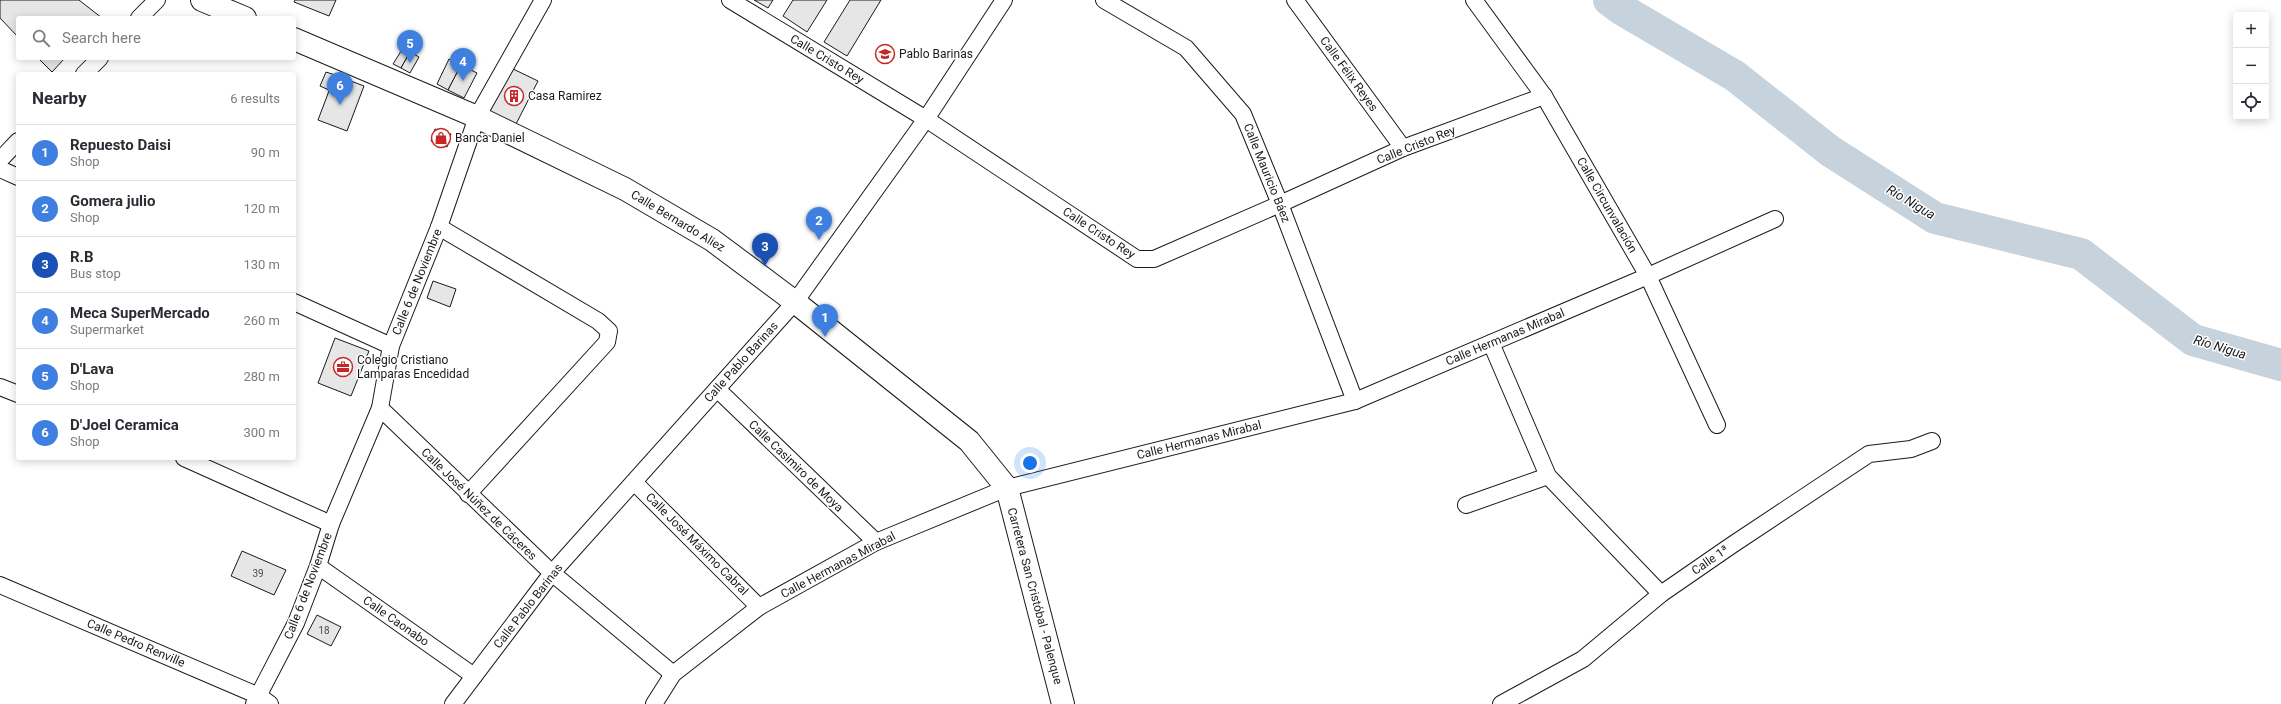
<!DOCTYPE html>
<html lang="en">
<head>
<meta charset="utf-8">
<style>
	body { margin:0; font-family:Roboto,sans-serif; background:#f7f7f7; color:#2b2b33 }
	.controls { position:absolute; right:12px; top:12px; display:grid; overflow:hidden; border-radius:4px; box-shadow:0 2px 10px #0003 }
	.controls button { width:36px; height:36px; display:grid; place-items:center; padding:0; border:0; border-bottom:1px solid #e1e1e2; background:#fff; color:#2b2b33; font:20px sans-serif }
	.you { position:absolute; left:1030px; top:463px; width:14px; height:14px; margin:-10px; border:3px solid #fff; border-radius:50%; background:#1a73e8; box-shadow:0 0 0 6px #1a73e833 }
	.badge { display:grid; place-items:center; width:26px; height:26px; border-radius:50%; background:#ea580c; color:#fff; font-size:13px; font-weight:700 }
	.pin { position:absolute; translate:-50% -33px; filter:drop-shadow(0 1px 2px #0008) }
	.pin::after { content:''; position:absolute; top:21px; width:14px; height:12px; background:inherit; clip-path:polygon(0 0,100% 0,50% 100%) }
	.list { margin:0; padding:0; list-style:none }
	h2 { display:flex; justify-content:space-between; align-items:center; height:52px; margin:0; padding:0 16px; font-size:17px }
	h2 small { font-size:13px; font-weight:400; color:#7c7c81 }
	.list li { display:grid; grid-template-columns:26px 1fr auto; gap:12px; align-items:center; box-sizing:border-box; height:56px; padding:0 16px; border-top:1px solid #e1e1e2 }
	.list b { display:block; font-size:15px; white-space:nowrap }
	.list p { margin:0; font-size:13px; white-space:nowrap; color:#7c7c81 }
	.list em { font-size:13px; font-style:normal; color:#7c7c81 }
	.icon { flex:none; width:22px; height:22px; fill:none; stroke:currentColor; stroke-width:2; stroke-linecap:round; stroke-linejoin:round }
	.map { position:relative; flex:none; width:2281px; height:704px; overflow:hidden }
	.search { position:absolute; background:#fff; box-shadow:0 2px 10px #0003; left:16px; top:16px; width:280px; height:44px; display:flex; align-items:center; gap:10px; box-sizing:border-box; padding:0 14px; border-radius:4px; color:#7c7c81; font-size:15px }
	.panel { position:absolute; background:#fff; box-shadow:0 2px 10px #0003; left:16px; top:72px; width:280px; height:388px; border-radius:4px }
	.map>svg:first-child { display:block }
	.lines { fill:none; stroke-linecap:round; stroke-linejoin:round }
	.river { stroke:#c6d2dc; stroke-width:32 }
	.building { fill:#e6e6e6; stroke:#1a1a1a }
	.street-casing { stroke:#1a1a1a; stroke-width:18 }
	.secondary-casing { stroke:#1a1a1a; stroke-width:24 }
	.street { stroke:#fff; stroke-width:16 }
	.secondary { stroke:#fff; stroke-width:22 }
	.labels { text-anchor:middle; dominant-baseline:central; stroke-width:3; stroke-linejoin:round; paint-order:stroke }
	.number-label { font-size:10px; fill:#4d4d4d }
	.poi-label { font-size:12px; fill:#1a1a1a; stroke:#fff; text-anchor:start }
	.street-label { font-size:12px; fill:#1a1a1a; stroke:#fff }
	.water-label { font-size:13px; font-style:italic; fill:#1a1a1a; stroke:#fff }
</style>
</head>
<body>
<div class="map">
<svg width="2281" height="704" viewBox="0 0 2281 704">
	<rect width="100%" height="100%" fill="#fff"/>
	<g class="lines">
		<path class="river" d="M1609 0 1621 9 1735 76 1830 151 1935 218 2081 254 2193 340 2281 365"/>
	</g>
	<g class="building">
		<path d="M0 0H79L102 18H18V37L0 18Z"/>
		<path d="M295 0H336L329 16 294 2Z"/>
		<path d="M754 0H773L768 8Z"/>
		<path d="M793 0H827L807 32 783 16Z"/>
		<path d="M850 0H881L847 56 824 42Z"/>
		<path d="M403 48 410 52 401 68 393 64Z"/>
		<path d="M410 52 419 57 410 73 401 68Z"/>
		<path d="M38 58H65L52 72Z"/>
		<path d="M449 59 461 65 448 90 437 84Z"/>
		<path d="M461 65 477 73 464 98 448 90Z"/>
		<path d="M511 68 538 81 516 124 489 111Z"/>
		<path d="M326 72 335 75 329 90 320 86Z"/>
		<path d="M335 75 364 86 347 131 318 120Z"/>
		<path d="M435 129 451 134 447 147 431 141Z"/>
		<path d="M433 281 456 289 450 307 427 298Z"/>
		<path d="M335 338 369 351 351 396 318 383Z"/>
		<path d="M242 551 286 570 274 595 231 576Z"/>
		<path d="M317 615 341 627 331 646 307 634Z"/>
	</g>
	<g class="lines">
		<defs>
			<g id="street">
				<path d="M730 0 926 119 1137 259H1154L1280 204 1403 148 1544 96"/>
				<path d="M1104 0 1186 48 1243 114 1280 204 1355 401"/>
				<path d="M1295 0 1403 148"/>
				<path d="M1474 0 1544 96 1648 276 1717 425"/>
				<path d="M139 18 157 0"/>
				<path d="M84 74 100 58"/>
				<path d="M0 160 18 141"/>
				<path d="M0 169 18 177"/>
				<path d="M439 227 598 321 609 331 607 342 468 494"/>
				<path d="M294 302 391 346"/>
				<path d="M1491 343 1548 476 1661 594"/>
				<path d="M0 387 18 394"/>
				<path d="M717 389 876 542"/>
				<path d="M380 408 552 573 673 674"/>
				<path d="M184 458 331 524"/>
				<path d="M634 482 759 607"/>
				<path d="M1466 505 1548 476"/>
				<path d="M318 566 474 676"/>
				<path d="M0 585 259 696 270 704"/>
				<path d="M254 704 296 623 318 566 331 524 380 408 391 346 439 227 477 117 543 0"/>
				<path d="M453 704 552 573 795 302 926 119 1004 0"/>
				<path d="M654 704 673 674 759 607 876 542 1007 488 1355 401 1648 276 1775 219"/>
				<path d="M1501 704 1583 659 1661 594 1732 545 1869 454 1911 449 1932 441"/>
			</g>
			<g id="secondary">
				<path d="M202 0 245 18"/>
				<path d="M294 39 477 117 625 189 712 240 795 302 969 441 1007 488 1063 704"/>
			</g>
		</defs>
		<use href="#street" class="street-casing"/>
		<use href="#secondary" class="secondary-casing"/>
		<use href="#street" class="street"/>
		<use href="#secondary" class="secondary"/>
	</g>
	<defs>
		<symbol id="school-ring" viewBox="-11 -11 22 22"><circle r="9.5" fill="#fff" stroke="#c62828" stroke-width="1.5"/><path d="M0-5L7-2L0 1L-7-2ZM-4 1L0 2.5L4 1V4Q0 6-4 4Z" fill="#c62828"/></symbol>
		<symbol id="building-ring" viewBox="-11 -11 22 22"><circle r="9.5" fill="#fff" stroke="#c62828" stroke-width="1.5"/><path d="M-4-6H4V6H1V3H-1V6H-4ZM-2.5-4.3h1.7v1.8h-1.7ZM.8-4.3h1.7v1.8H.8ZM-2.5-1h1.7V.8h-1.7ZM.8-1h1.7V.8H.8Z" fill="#c62828"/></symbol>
		<symbol id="shop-ring" viewBox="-11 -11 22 22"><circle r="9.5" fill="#fff" stroke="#c62828" stroke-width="1.5"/><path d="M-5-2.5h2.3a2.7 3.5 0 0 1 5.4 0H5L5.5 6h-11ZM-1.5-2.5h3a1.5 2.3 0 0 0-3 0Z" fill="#c62828"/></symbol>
		<symbol id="office-ring" viewBox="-11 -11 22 22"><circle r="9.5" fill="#fff" stroke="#c62828" stroke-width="1.5"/><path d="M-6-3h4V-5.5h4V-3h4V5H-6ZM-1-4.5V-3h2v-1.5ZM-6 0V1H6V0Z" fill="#c62828"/></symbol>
	</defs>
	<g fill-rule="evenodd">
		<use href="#school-ring" x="874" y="43" width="22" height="22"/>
		<use href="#building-ring" x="503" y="85" width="22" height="22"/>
		<use href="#shop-ring" x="430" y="127" width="22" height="22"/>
		<use href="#office-ring" x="332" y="356" width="22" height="22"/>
	</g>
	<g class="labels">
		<g class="number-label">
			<text x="258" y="573">39</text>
			<text x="324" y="630">18</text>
		</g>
		<g class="poi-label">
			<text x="899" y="54">Pablo Barinas</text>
			<text x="528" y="96">Casa Ramirez</text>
			<text x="455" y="138">Banca Daniel</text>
			<text x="357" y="360">Colegio Cristiano<tspan x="357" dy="14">Lamparas Encedidad</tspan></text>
		</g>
		<g class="street-label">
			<text transform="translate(827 59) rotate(31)">Calle Cristo Rey</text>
			<text transform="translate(1349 74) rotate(54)">Calle Félix Reyes</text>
			<text transform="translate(1416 145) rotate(-22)">Calle Cristo Rey</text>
			<text transform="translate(1267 173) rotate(68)">Calle Mauricio Báez</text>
			<text transform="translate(1607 205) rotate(60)">Calle Circunvalación</text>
			<text transform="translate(678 221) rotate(31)">Calle Bernardo Aliez</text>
			<text transform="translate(1099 233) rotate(33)">Calle Cristo Rey</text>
			<text transform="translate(417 282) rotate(-68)">Calle 6 de Noviembre</text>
			<text transform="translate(1505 337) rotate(-23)">Calle Hermanas Mirabal</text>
			<text transform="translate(741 362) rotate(-48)">Calle Pablo Barinas</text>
			<text transform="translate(1199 440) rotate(-14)">Calle Hermanas Mirabal</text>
			<text transform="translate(796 466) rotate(44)">Calle Casimiro de Moya</text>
			<text transform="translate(479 504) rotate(44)">Calle José Núñez de Cáceres</text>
			<text transform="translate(697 544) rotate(45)">Calle José Máximo Cabral</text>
			<text transform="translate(1710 560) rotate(-35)">Calle 1ª</text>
			<text transform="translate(838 565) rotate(-28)">Calle Hermanas Mirabal</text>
			<text transform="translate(308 586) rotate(-69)">Calle 6 de Noviembre</text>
			<text transform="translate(1035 596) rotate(75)">Carretera San Cristóbal - Palenque</text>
			<text transform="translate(528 606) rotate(-52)">Calle Pablo Barinas</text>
			<text transform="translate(396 621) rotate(35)">Calle Caonabo</text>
			<text transform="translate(136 643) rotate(23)">Calle Pedro Renville</text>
		</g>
		<g class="water-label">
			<text transform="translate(1911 202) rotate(31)">Río Nigua</text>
			<text transform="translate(2220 347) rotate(17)">Río Nigua</text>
		</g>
	</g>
</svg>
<div class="controls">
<button>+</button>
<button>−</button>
<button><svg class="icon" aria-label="locate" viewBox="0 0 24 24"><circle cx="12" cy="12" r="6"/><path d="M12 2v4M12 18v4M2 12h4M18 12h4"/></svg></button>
</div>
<div class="you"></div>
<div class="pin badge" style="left:825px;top:337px;background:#3f7fe0">1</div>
<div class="pin badge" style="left:819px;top:240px;background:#3f7fe0">2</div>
<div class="pin badge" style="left:765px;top:266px;background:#1a4fb4">3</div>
<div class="pin badge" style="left:463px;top:81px;background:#3f7fe0">4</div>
<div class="pin badge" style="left:410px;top:63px;background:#3f7fe0">5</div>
<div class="pin badge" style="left:340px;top:105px;background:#3f7fe0">6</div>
<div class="search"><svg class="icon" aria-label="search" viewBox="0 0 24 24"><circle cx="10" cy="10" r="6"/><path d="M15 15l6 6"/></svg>Search here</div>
<section class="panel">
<h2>Nearby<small>6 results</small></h2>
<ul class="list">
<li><span class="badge" style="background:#3f7fe0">1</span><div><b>Repuesto Daisi</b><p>Shop</p></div><em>90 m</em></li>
<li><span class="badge" style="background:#3f7fe0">2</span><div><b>Gomera julio</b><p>Shop</p></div><em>120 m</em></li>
<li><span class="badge" style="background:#1a4fb4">3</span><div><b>R.B</b><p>Bus stop</p></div><em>130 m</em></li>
<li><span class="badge" style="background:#3f7fe0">4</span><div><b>Meca SuperMercado</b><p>Supermarket</p></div><em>260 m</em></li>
<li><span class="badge" style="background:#3f7fe0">5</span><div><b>D'Lava</b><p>Shop</p></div><em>280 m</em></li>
<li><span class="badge" style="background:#3f7fe0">6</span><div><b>D'Joel Ceramica</b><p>Shop</p></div><em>300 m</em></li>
</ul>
</section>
</div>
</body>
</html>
